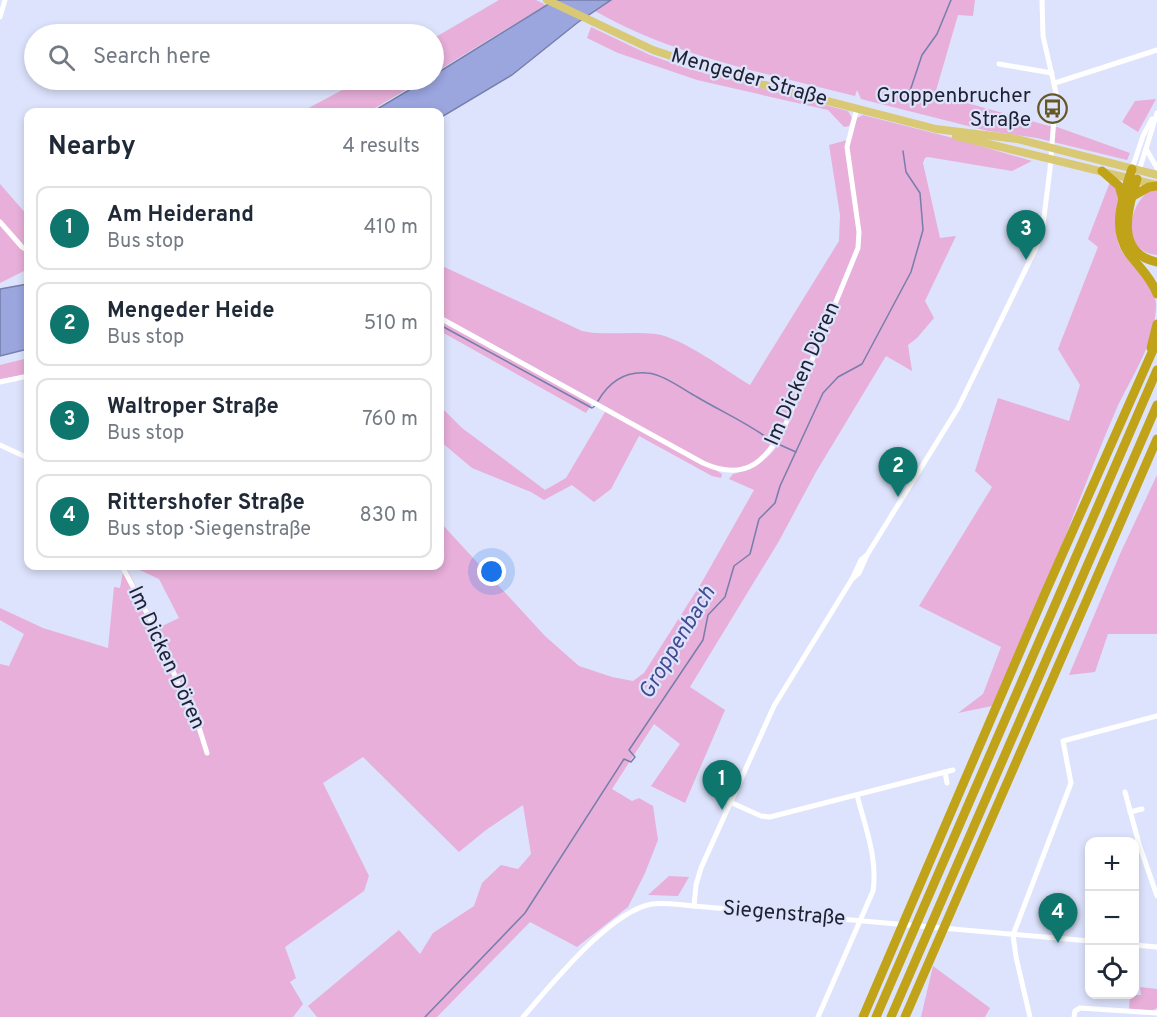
<!DOCTYPE html>
<html lang="en">
<head>
<meta charset="utf-8">
<style>
	body { margin:0; font-family:Overpass,sans-serif; background:#f2f2f3; color:#1f2937 }
	.controls { position:absolute; right:18px; bottom:18px; display:grid; overflow:hidden; border-radius:12px; box-shadow:0 3px 9px #0003 }
	.controls button { width:54px; height:54px; display:grid; place-items:center; padding:0; border:0; border-bottom:2px solid #e0e1e3; background:#fff; color:#1f2937; font:30px sans-serif }
	.you { position:absolute; left:492px; top:572px; width:21px; height:21px; margin:-15px; border:4px solid #fff; border-radius:50%; background:#1a73e8; box-shadow:0 0 0 9px #1a73e833 }
	.badge { display:grid; place-items:center; width:39px; height:39px; border-radius:50%; background:#0f766e; color:#fff; font-size:20px; font-weight:700 }
	.pin { position:absolute; translate:-50% -50px; filter:drop-shadow(0 2px 3px #0008) }
	.pin::after { content:''; position:absolute; top:32px; width:21px; height:18px; background:inherit; clip-path:polygon(0 0,100% 0,50% 100%) }
	.list { margin:0; padding:0; list-style:none }
	h2 { display:flex; justify-content:space-between; align-items:center; height:78px; margin:0; padding:0 24px; font-size:26px }
	h2 small { font-size:20px; font-weight:400; color:#747a83 }
	.list li { display:grid; grid-template-columns:39px 1fr auto; gap:18px; align-items:center; box-sizing:border-box; height:84px; margin:0 12px 12px; padding:0 12px; border:2px solid #e0e1e3; border-radius:12px }
	.list b { display:block; font-size:22px; white-space:nowrap }
	.list p { margin:0; font-size:20px; white-space:nowrap; color:#747a83 }
	.list em { font-size:20px; font-style:normal; color:#747a83 }
	.icon { flex:none; width:33px; height:33px; fill:none; stroke:currentColor; stroke-width:2; stroke-linecap:round; stroke-linejoin:round }
	.map { position:relative; flex:none; width:1157px; height:1017px; overflow:hidden }
	.search { position:absolute; background:#fff; box-shadow:0 3px 9px #0003; left:24px; top:24px; width:420px; height:66px; display:flex; align-items:center; gap:15px; box-sizing:border-box; padding:0 21px; border-radius:33px; color:#747a83; font-size:22px }
	.panel { position:absolute; background:#fff; box-shadow:0 3px 9px #0003; left:24px; top:108px; width:420px; height:462px; border-radius:12px }
	.map>svg:first-child { display:block }
	.green { fill:#e7afd9 }
	.water { fill:#9ba6df; stroke:#767eab; stroke-width:1.5 }
	.lines { fill:none; stroke-linecap:round; stroke-linejoin:round }
	.stream { stroke:#767eab; stroke-width:1.5 }
	.street { stroke:#fff; stroke-width:5 }
	.primary { stroke:#d9c874; stroke-width:8 }
	.highway { stroke:#c0a318; stroke-width:9 }
	.labels { text-anchor:middle; dominant-baseline:central; stroke-width:4.5; stroke-linejoin:round; paint-order:stroke }
	.street-label { font-size:21px; fill:#1e2131; stroke:#dde3fc }
	.poi-label { font-size:21px; fill:#1e2131; stroke:#dde3fc; text-anchor:end }
	.water-label { font-size:22px; font-style:italic; fill:#434b91; stroke:#dde3fc }
</style>
</head>
<body>
<div class="map">
<svg width="1157" height="1017" viewBox="0 0 1157 1017">
	<rect width="100%" height="100%" fill="#dde3fc"/>
	<g class="green">
		<path d="M499 0H536L546 5 434 73V38Z"/>
		<path d="M611 0H975L973 16 958 15 935 94 1053 127H1057L1130 153 1127 160 1037 138 988 131 861 99 857 90 855 96C766 73 676 57 595 11Z"/>
		<path d="M591 27 650 55 689 69 848 111 852 118 849 126 844 127 828 110 697 80 618 53 587 38Z"/>
		<path d="M361 80H423L368 112H301Z"/>
		<path d="M1156 99 1138 132 1122 122 1135 101Z"/>
		<path d="M863 115 953 138 1032 161 1012 171 928 157 925 158 923 163 940 238 956 236 925 301 934 318 917 338 908 345 912 371 886 356 816 472 779 541 690 687 725 710 685 803 651 786 680 744 654 724 612 789 632 801 639 798 653 806 658 840 645 873 628 907 577 947 530 922 437 1017H317L308 1006 399 930 420 954 433 933 474 906 482 883 501 865 518 869 531 854 523 805 486 830 459 852 363 757 323 783 369 876 364 891 285 947 296 978 290 982 303 1004 293 1017H0V664L9 666 24 634 0 620V608L43 628 108 648 114 587 120 588 123 572 127 569 158 628 179 618 159 579 131 566H440V522L545 636 579 666 612 677 633 681 644 673 702 582 754 490 729 479 733 474C753 468 766 462 778 445L776 443C756 465 744 471 714 469L722 474 721 478 712 476 639 436 611 489 594 502 572 485 544 500 531 492 472 468 440 441V406L462 428 545 490 566 478 605 412H613L614 411 440 315V265L582 331C606 336 631 331 656 334 683 338 725 370 750 385L839 241 840 215 829 145 851 139 857 118Z"/>
		<path d="M1110 182C1127 199 1113 218 1117 239 1122 264 1155 277 1156 304 1156 343 1131 377 1116 410 1095 458 1077 507 1058 555 1037 605 1014 655 992 706L958 713 983 694 1001 647 919 606 992 487 975 471 998 398 1069 421 1080 385 1058 349 1098 247 1088 239Z"/>
		<path d="M0 184 28 216V269L0 283Z"/>
		<path d="M1152 189 1157 190V255C1120 252 1127 204 1152 189Z"/>
		<path d="M440 320 593 402 586 413 440 331Z"/>
		<path d="M28 358V374L0 379V365Z"/>
		<path d="M1157 475V634H1108L1095 672 1069 675 1120 554Z"/>
		<path d="M669 876 689 877 678 896 648 895Z"/>
		<path d="M933 966 990 1008 985 1017H921Z"/>
		<path d="M1140 987 1157 989V1008L1152 1011 1129 1009 1130 995H1141Z"/>
	</g>
	<g class="water">
		<path d="M555 0H611L577 23 512 75 440 118V112H372L426 80H434V75Z"/>
		<path d="M28 284V349L0 356V289Z"/>
	</g>
	<g class="lines">
		<g class="stream">
			<path d="M910 91 922 55 937 34 951 0"/>
			<path d="M440 325 592 408 595 406"/>
			<path d="M598 401C609 382 624 371 647 373 663 374 684 390 697 397 722 412 750 424 773 442"/>
			<path d="M778 444 796 452"/>
			<path d="M425 1017 525 913 624 759 631 762 635 757 629 750 703 640 708 615 725 597 734 566 750 554 759 519 775 503 780 486 823 393 838 377 862 364 911 272 923 230 920 193 906 172 903 151"/>
		</g>
		<g class="street">
			<path d="M0 17 5 0"/>
			<path d="M999 64 1052 73"/>
			<path d="M1055 83 1157 50"/>
			<path d="M1146 149 1157 168"/>
			<path d="M1132 169 1143 136 1152 119"/>
			<path d="M1139 171 1157 113"/>
			<path d="M0 222 22 247 28 251"/>
			<path d="M440 318 703 463C747 483 768 460 787 421L858 248 859 232 847 147 857 108"/>
			<path d="M0 382 28 376"/>
			<path d="M0 445 28 458"/>
			<path d="M122 566 158 634 186 703 197 721 207 753"/>
			<path d="M852 579 859 573 867 555"/>
			<path d="M945 772 947 783"/>
			<path d="M1125 792 1139 844 1157 896"/>
			<path d="M730 802 761 816 770 817 953 770"/>
			<path d="M1130 812 1142 809"/>
			<path d="M694 906 696 885 701 868 774 706 852 579 861 560 867 555 958 408 1037 246 1043 225 1050 169 1056 93 1043 36 1042 0"/>
			<path d="M1134 945 1157 947"/>
			<path d="M523 1017C551 985 610 911 652 904 665 902 680 905 694 906L1090 941"/>
			<path d="M818 1017 873 891C878 858 865 827 857 795"/>
			<path d="M1030 1017 1016 957 1013 935 1071 783 1063 741 1157 716"/>
			<path d="M1074 1017 1075 1011 1080 1008 1157 1013"/>
		</g>
		<g class="primary">
			<path d="M547 0 653 50 731 76 936 129 1017 139 1157 175"/>
			<path d="M956 136 1157 185"/>
		</g>
		<g class="highway">
			<path d="M1132 169C1123 197 1110 229 1130 255 1140 268 1151 278 1157 294"/>
			<path d="M1102 171 1119 186 1123 199"/>
			<path d="M1137 179C1128 209 1114 253 1157 262"/>
			<path d="M1131 197 1149 187 1157 186"/>
			<path d="M1151 348 1157 324"/>
			<path d="M863 1017 1046 591 1157 341"/>
			<path d="M876 1017 1157 370"/>
			<path d="M891 1017 1157 405"/>
			<path d="M905 1017 1157 439"/>
		</g>
	</g>
	<defs>
		<symbol id="bus-ring" viewBox="-11 -11 22 22"><circle r="9.5" fill="#dde3fc" stroke="#655825" stroke-width="1.5"/><path d="M-5-6H5V4H4V6H2V4H-2V6H-4V4H-5ZM-3.5-4V0h7V-4ZM-3.5 1.2v1.5H-2V1.2ZM2 1.2v1.5H3.5V1.2Z" fill="#655825"/></symbol>
	</defs>
	<g fill-rule="evenodd">
		<use href="#bus-ring" x="1036" y="92" width="33" height="33"/>
	</g>
	<g class="labels">
		<g class="street-label">
			<text transform="translate(749 78) rotate(16)">Mengeder Straße</text>
			<text transform="translate(803 374) rotate(-66)">Im Dicken Dören</text>
			<text transform="translate(166 658) rotate(65)">Im Dicken Dören</text>
			<text transform="translate(784 914) rotate(5)">Siegenstraße</text>
		</g>
		<g class="poi-label">
			<text x="1031" y="96">Groppenbrucher<tspan x="1031" dy="24">Straße</tspan></text>
		</g>
		<g class="water-label">
			<text transform="translate(678 643) rotate(-59)">Groppenbach</text>
		</g>
	</g>
</svg>
<div class="controls">
<button>+</button>
<button>−</button>
<button><svg class="icon" aria-label="locate" viewBox="0 0 24 24"><circle cx="12" cy="12" r="6"/><path d="M12 2v4M12 18v4M2 12h4M18 12h4"/></svg></button>
</div>
<div class="you"></div>
<div class="pin badge" style="left:722px;top:810px">1</div>
<div class="pin badge" style="left:898px;top:497px">2</div>
<div class="pin badge" style="left:1026px;top:260px">3</div>
<div class="pin badge" style="left:1058px;top:943px">4</div>
<div class="search"><svg class="icon" aria-label="search" viewBox="0 0 24 24"><circle cx="10" cy="10" r="6"/><path d="M15 15l6 6"/></svg>Search here</div>
<section class="panel">
<h2>Nearby<small>4 results</small></h2>
<ul class="list">
<li><span class="badge">1</span><div><b>Am Heiderand</b><p>Bus stop</p></div><em>410 m</em></li>
<li><span class="badge">2</span><div><b>Mengeder Heide</b><p>Bus stop</p></div><em>510 m</em></li>
<li><span class="badge">3</span><div><b>Waltroper Straße</b><p>Bus stop</p></div><em>760 m</em></li>
<li><span class="badge">4</span><div><b>Rittershofer Straße</b><p>Bus stop · Siegenstraße</p></div><em>830 m</em></li>
</ul>
</section>
</div>
</body>
</html>
